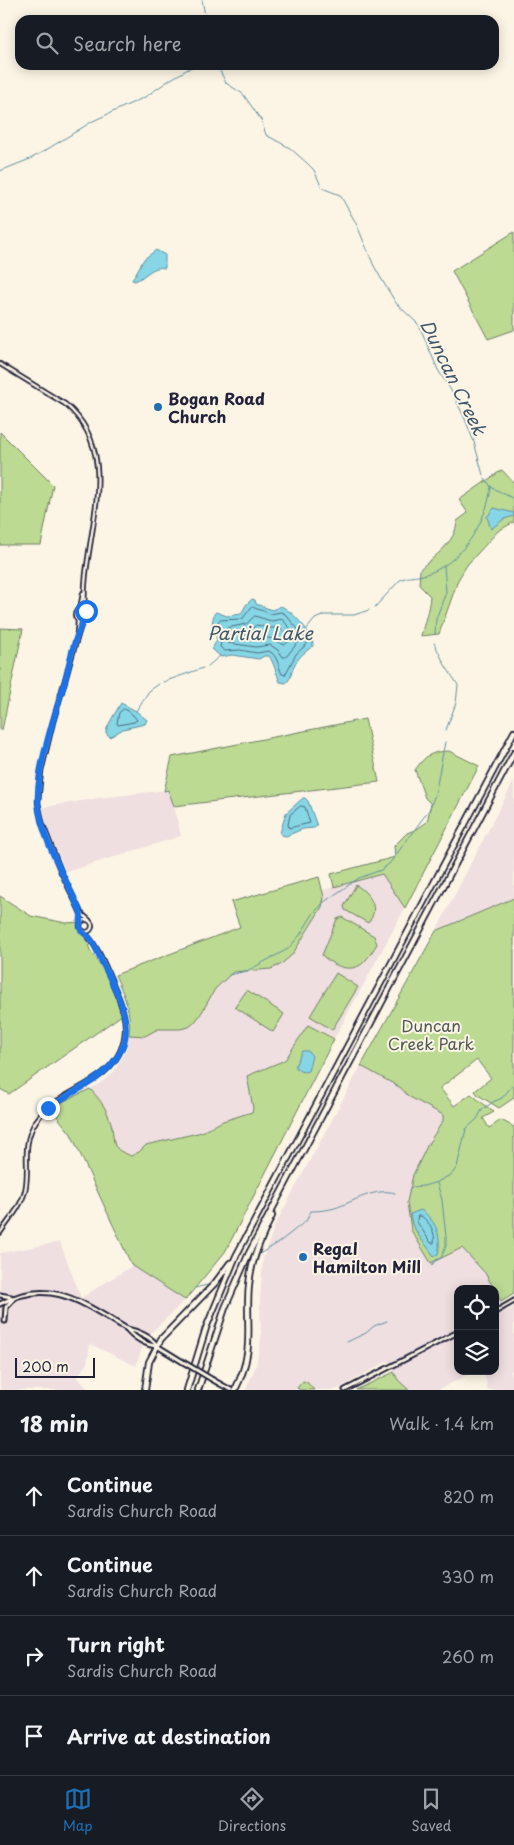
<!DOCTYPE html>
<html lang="en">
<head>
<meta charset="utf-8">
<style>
	body { margin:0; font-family:"Playpen Sans",sans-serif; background:#20242c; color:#f1f3f6 }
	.controls { position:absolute; right:15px; bottom:15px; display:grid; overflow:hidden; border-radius:10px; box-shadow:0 2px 12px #0003 }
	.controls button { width:45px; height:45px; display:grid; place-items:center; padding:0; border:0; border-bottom:1px solid #363941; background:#171b24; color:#f1f3f6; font:25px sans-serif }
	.scale { position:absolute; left:15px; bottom:12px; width:80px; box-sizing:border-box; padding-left:5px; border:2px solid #22223b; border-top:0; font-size:14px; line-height:18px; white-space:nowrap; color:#22223b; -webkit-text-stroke:4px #fcf5e5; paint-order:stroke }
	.stop { position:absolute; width:15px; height:15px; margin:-11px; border:4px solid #1a73e8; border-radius:50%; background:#fff }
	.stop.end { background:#1a73e8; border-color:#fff; box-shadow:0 1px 5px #0008 }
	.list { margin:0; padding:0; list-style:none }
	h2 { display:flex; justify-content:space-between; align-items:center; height:65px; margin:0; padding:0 20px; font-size:21px }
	h2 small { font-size:16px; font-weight:400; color:#9ea1a6 }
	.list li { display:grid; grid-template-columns:32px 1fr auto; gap:15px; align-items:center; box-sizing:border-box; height:80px; padding:0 20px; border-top:1px solid #363941 }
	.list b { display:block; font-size:19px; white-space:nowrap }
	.list p { margin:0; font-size:16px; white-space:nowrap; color:#9ea1a6 }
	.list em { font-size:16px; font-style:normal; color:#9ea1a6 }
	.icon { flex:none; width:28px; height:28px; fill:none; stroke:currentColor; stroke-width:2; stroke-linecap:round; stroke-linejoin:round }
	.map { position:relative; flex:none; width:514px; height:1390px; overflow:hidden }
	.search { position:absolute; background:#171b24; box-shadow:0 2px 12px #0003; left:15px; right:15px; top:15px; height:55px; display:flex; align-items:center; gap:12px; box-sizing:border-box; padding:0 18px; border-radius:15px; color:#9ea1a6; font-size:19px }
	.sheet { height:385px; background:#171b24 }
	nav { display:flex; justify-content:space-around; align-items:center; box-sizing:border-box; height:70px; border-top:1px solid #363941; background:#171b24; font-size:14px; color:#9ea1a6 }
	nav a { display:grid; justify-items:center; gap:2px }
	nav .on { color:#1f6fb2 }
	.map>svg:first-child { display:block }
	.built { fill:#efdfe0 }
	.green { fill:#bcda92; stroke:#6f7e66 }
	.water { fill:#87d6e5; stroke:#5f8ea1 }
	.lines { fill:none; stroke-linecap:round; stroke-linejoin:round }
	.shore { stroke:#4a6a7f; stroke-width:1 }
	.stream { stroke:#5f8ea1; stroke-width:1 }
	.tertiary-casing { stroke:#22223b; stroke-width:6 }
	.secondary-casing { stroke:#22223b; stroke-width:7 }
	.motorway-casing { stroke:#22223b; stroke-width:8 }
	.tertiary { stroke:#fcf5e5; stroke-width:2.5 }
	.secondary { stroke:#fcf5e5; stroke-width:3 }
	.motorway { stroke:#fcf5e5; stroke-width:4.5 }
	.secondary-bridge-casing { stroke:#22223b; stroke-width:7; stroke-linecap:butt }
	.secondary-bridge { stroke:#fcf5e5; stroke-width:3 }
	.route { stroke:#1a73e8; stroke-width:6 }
	.poi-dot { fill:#1f6fb2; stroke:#fcf5e5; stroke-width:2 }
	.labels { text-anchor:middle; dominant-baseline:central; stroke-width:4; stroke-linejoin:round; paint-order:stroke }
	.poi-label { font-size:16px; font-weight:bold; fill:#22223b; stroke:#fcf5e5; text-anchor:start }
	.park-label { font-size:16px; fill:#505955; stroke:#fcf5e5 }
	.water-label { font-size:18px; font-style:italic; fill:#40586e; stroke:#fcf5e5 }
</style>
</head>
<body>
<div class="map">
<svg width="514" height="1390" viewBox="0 0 514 1390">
	<rect width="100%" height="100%" fill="#fcf5e5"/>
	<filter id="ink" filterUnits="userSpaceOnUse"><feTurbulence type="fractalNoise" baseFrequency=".02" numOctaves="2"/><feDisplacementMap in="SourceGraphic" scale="10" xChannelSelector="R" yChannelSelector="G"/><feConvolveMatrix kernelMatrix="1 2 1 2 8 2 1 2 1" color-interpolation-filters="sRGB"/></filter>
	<g filter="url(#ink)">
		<g class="built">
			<path d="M514 781V898L436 931 497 813Z"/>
			<path d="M168 790 174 806 181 836 66 872 39 808 99 798Z"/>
			<path d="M382 874 405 908 334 1039 308 1025 285 1060 247 1076 253 1108 252 1112 223 1121 202 1132 146 1145 139 1152 131 1156 120 1151 115 1146 111 1124 106 1112 96 1095 90 1089 99 1084 113 1073 126 1051 129 1035 145 1036 158 1029H180L202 1012 215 989 233 972 240 970 255 971 280 965 292 955 322 907 324 897 323 890Z"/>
			<path d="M361 1066 401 1088 408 1096 443 1115V1121L428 1144 413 1175 407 1202 411 1230 431 1263 462 1248 485 1273 494 1289H458V1371H475L438 1390H409L398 1380 388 1361 336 1390H246L256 1365 261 1341 260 1299 263 1259 275 1225Z"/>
			<path d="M60 1242 81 1298 132 1266 185 1300 145 1339 136 1366 90 1344 87 1363 77 1377 89 1390H0V1253Z"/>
			<path d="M495 1291 507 1311 514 1306V1370L510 1371 514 1377V1390H487L486 1380 482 1371H495Z"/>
		</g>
		<g class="green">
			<path d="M514 232V330L488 339 452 271Z"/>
			<path d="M0 432 53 485 41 545H0Z"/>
			<path d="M502 470 514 483V522L498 531 467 565 458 580 439 634 421 636C424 623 429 610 430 596L419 585 420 569C435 556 456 542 457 521L468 513 459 500Z"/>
			<path d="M0 628 23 629 2 730H0Z"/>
			<path d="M365 719 379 782 174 806 168 790 164 791 172 757Z"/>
			<path d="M449 751 479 766 405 908 382 874 334 887 331 874 395 857 394 846 407 833 417 829 427 822 431 804 425 798 415 770C426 755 430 752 449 751Z"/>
			<path d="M319 877 324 897 322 907 292 955 280 965 271 969 233 972 215 989 202 1012 195 1022 189 1027 180 1029H158L145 1036 129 1035C132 1013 124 994 115 975L240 927 231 902Z"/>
			<path d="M356 885C369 893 381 908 368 923L345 910 344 906Z"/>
			<path d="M0 896 31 916 66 923 80 922 90 950 111 979 122 1015 9 1094 0 1089Z"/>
			<path d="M514 898V1098L499 1108 478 1095 475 1091 491 1078 477 1060 440 1088 454 1106 471 1094 494 1112 483 1118 489 1128 501 1120 514 1127V1293L501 1301 485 1273 462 1248 431 1263 411 1230 407 1202 413 1175 428 1144 443 1121V1115L408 1096 401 1088 361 1066 436 931Z"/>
			<path d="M342 917 374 936 377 944C373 950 370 956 365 961 353 975 332 966 322 955L337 919Z"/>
			<path d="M336 973 358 987 332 1030 310 1016Z"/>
			<path d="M247 990 284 1014 273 1032 235 1007Z"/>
			<path d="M308 1025 334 1039 225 1252 185 1300 132 1266 71 1134 52 1110 64 1101 90 1089C100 1099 109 1112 112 1127 113 1133 113 1140 115 1146L120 1151 131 1156 139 1152 146 1145 202 1132 223 1121 252 1112 253 1108 247 1076 285 1060Z"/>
			<path d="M394 1372 398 1380 409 1390H356Z"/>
			<path d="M303 1381 307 1382 314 1390H300L297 1388Z"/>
		</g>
		<g class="water">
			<path d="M156 250 165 255V268C152 265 146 277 135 281L132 280 144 259Z"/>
			<path d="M494 508 514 513V516L504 519 491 529 487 517Z"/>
			<path d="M252 599 255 600 256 604 272 610 281 606C292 611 314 634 313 646 305 652 298 657 293 668 291 674 291 679 286 683L280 682C277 675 273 661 269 656H264L259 659 232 655 221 657 212 649 217 640 212 624 214 614 216 612 227 616 241 614 246 605Z"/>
			<path d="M121 703 136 711 147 720 145 724 123 729 110 737 106 733V731C110 720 116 712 121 703Z"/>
			<path d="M303 798H305L308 801 317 826 314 828 303 829 286 836 281 835 280 833 286 813Z"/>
			<path d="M302 1051H308L312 1056 308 1071C302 1073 298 1071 295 1066Z"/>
			<path d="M421 1210C436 1221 442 1236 438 1254L434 1256 419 1236 412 1224 410 1214Z"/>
		</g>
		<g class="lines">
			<g class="shore">
				<path d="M252 607 271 614 281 612 285 614 308 641 307 644 296 654 285 675 282 674C278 666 278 656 269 651L257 653 240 650 225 651 220 647 222 637 218 624 219 620 242 619Z"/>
				<path d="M255 616 271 621 282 619 295 634 299 641 286 657H283L278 650 270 645 256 647 228 643 227 628 246 624Z"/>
				<path d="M257 625 270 628H280L289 638V641L284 645C265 632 263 642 246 636V633Z"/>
				<path d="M124 709 133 715 137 720 134 722 118 725 117 723 119 713Z"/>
				<path d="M301 806 305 807 310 823 289 828 288 825 290 815Z"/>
				<path d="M418 1216H421C430 1222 436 1233 434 1243H431L417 1222Z"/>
			</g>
			<g class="stream">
				<path d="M202 0 206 20"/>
				<path d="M217 65 226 83 243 94 250 104 261 120 266 135 290 148 308 164 314 170 322 188 340 195 356 223 374 266 382 280 396 303 419 325 438 370 452 392 465 419 474 442 483 475"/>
				<path d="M0 171 30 159 46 150 93 121 145 97 171 79 195 65"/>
				<path d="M485 478 491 487 514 499"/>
				<path d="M375 607 400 580C408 576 415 577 423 575 460 566 487 522 491 487"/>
				<path d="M306 630 315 619 324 615H354L369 610"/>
				<path d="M435 634 436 619 446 592 444 566"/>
				<path d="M434 643 445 665 458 685 456 703 446 730"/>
				<path d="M208 666 220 656"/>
				<path d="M163 682 203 668"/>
				<path d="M136 711 149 691 159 684"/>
				<path d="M229 975 247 971 288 949 300 935 313 914 324 902 359 878 381 870 390 863 429 810 435 795 445 742"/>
				<path d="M409 1191 412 1187 424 1186 437 1182 452 1174 457 1167 466 1129 477 1119 482 1110 493 1102 502 1098 514 1084"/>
				<path d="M256 1256 278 1243 306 1221 311 1211C319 1211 328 1210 335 1208 353 1202 375 1187 395 1193"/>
				<path d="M432 1265 436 1260 441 1258 446 1246V1237L442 1200 437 1183"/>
				<path d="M195 1288 207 1285"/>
				<path d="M347 1342 366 1333 374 1326 387 1321"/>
			</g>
			<defs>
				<g id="tertiary">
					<path d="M0 364 65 404C128 456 79 543 85 610"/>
					<path d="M80 609 83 593"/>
					<circle cx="81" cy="615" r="6"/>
					<path d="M82 621 53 722 41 772 38 803 42 822 61 872 81 913 89 920"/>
					<path d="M77 632 78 620"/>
					<circle cx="86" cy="926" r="6"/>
					<path d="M0 1233C9 1220 21 1207 25 1191 31 1165 20 1147 36 1121 58 1089 107 1086 121 1049 129 1029 124 1010 116 991 107 971 99 946 83 931"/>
				</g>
				<g id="secondary">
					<path d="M0 1295 11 1297"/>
					<path d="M0 1304C51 1276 84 1304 127 1329 133 1337 147 1346 157 1346"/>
					<path d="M495 1312 514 1301"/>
					<path d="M5 1321 6 1307 14 1298"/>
					<path d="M127 1329C137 1331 152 1337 157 1346L183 1362"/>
					<path d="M213 1380 231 1390"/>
					<path d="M345 1390 458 1332"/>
				</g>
				<g id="motorway">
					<path d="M145 1390 149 1362 161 1339 215 1283 230 1263"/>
					<path d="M187 1390 206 1328 236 1256 514 732"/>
					<path d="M198 1390 225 1308 249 1253 514 753"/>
					<path d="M235 1390C256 1349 245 1326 249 1285 251 1260 261 1238 272 1216"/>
				</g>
			</defs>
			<use href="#tertiary" class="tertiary-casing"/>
			<use href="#secondary" class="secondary-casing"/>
			<use href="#motorway" class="motorway-casing"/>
			<use href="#tertiary" class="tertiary"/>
			<use href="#secondary" class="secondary"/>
			<use href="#motorway" class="motorway"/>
			<defs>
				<path id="secondary-bridge" d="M183 1362 213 1380"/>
			</defs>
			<use href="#secondary-bridge" class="secondary-bridge-casing"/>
			<use href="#secondary-bridge" class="secondary-bridge"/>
		</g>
	</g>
	<g class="lines" filter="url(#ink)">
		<path class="route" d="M48 1108C75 1089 113 1077 124 1043 131 1018 116 990 105 968 100 959 97 949 92 941 89 936 84 934 81 930 78 925 83 917 80 911 66 878 41 839 38 802 36 771 53 721 62 691 69 670 73 633 87 617L86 611"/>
	</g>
	<g class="poi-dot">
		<circle cx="158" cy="407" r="5"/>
		<circle cx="303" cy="1257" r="5"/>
	</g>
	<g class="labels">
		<g class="poi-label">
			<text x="168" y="398">Bogan Road<tspan x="168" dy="18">Church</tspan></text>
			<text x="313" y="1248">Regal<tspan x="313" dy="18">Hamilton Mill</tspan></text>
		</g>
		<g class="park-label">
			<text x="431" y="1025">Duncan<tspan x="431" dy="18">Creek Park</tspan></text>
		</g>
		<g class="water-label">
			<text transform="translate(454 377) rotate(64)">Duncan Creek</text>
			<text x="260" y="632">Partial Lake</text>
		</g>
	</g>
</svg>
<div class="controls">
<button><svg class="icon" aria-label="locate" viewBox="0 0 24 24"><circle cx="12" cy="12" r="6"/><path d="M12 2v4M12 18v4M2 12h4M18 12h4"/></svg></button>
<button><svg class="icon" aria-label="layers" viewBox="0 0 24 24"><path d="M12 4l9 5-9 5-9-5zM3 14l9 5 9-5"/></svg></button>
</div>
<div class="scale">200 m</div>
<div class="stop" style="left:86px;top:611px"></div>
<div class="stop end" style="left:48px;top:1108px"></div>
<div class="search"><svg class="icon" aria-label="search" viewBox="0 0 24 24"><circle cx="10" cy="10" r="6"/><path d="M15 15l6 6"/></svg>Search here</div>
</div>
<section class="sheet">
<h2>18 min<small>Walk · 1.4 km</small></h2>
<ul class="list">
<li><svg class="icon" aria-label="ahead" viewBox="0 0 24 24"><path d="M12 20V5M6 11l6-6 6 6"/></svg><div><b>Continue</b><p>Sardis Church Road</p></div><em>820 m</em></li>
<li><svg class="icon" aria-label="ahead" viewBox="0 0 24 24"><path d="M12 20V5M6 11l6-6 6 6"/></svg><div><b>Continue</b><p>Sardis Church Road</p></div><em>330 m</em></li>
<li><svg class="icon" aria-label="right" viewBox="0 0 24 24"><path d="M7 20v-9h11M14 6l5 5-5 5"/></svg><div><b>Turn right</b><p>Sardis Church Road</p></div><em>260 m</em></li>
<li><svg class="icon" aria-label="arrive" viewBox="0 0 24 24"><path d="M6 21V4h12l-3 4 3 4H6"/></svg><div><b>Arrive at destination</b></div></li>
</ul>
</section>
<nav>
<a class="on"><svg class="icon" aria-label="map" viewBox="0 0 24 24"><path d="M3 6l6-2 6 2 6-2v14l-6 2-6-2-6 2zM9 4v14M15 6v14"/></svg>Map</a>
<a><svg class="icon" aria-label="directions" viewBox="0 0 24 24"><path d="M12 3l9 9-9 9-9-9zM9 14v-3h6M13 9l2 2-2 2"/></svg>Directions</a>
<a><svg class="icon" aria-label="saved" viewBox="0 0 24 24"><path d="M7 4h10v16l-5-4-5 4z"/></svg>Saved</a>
</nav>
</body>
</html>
